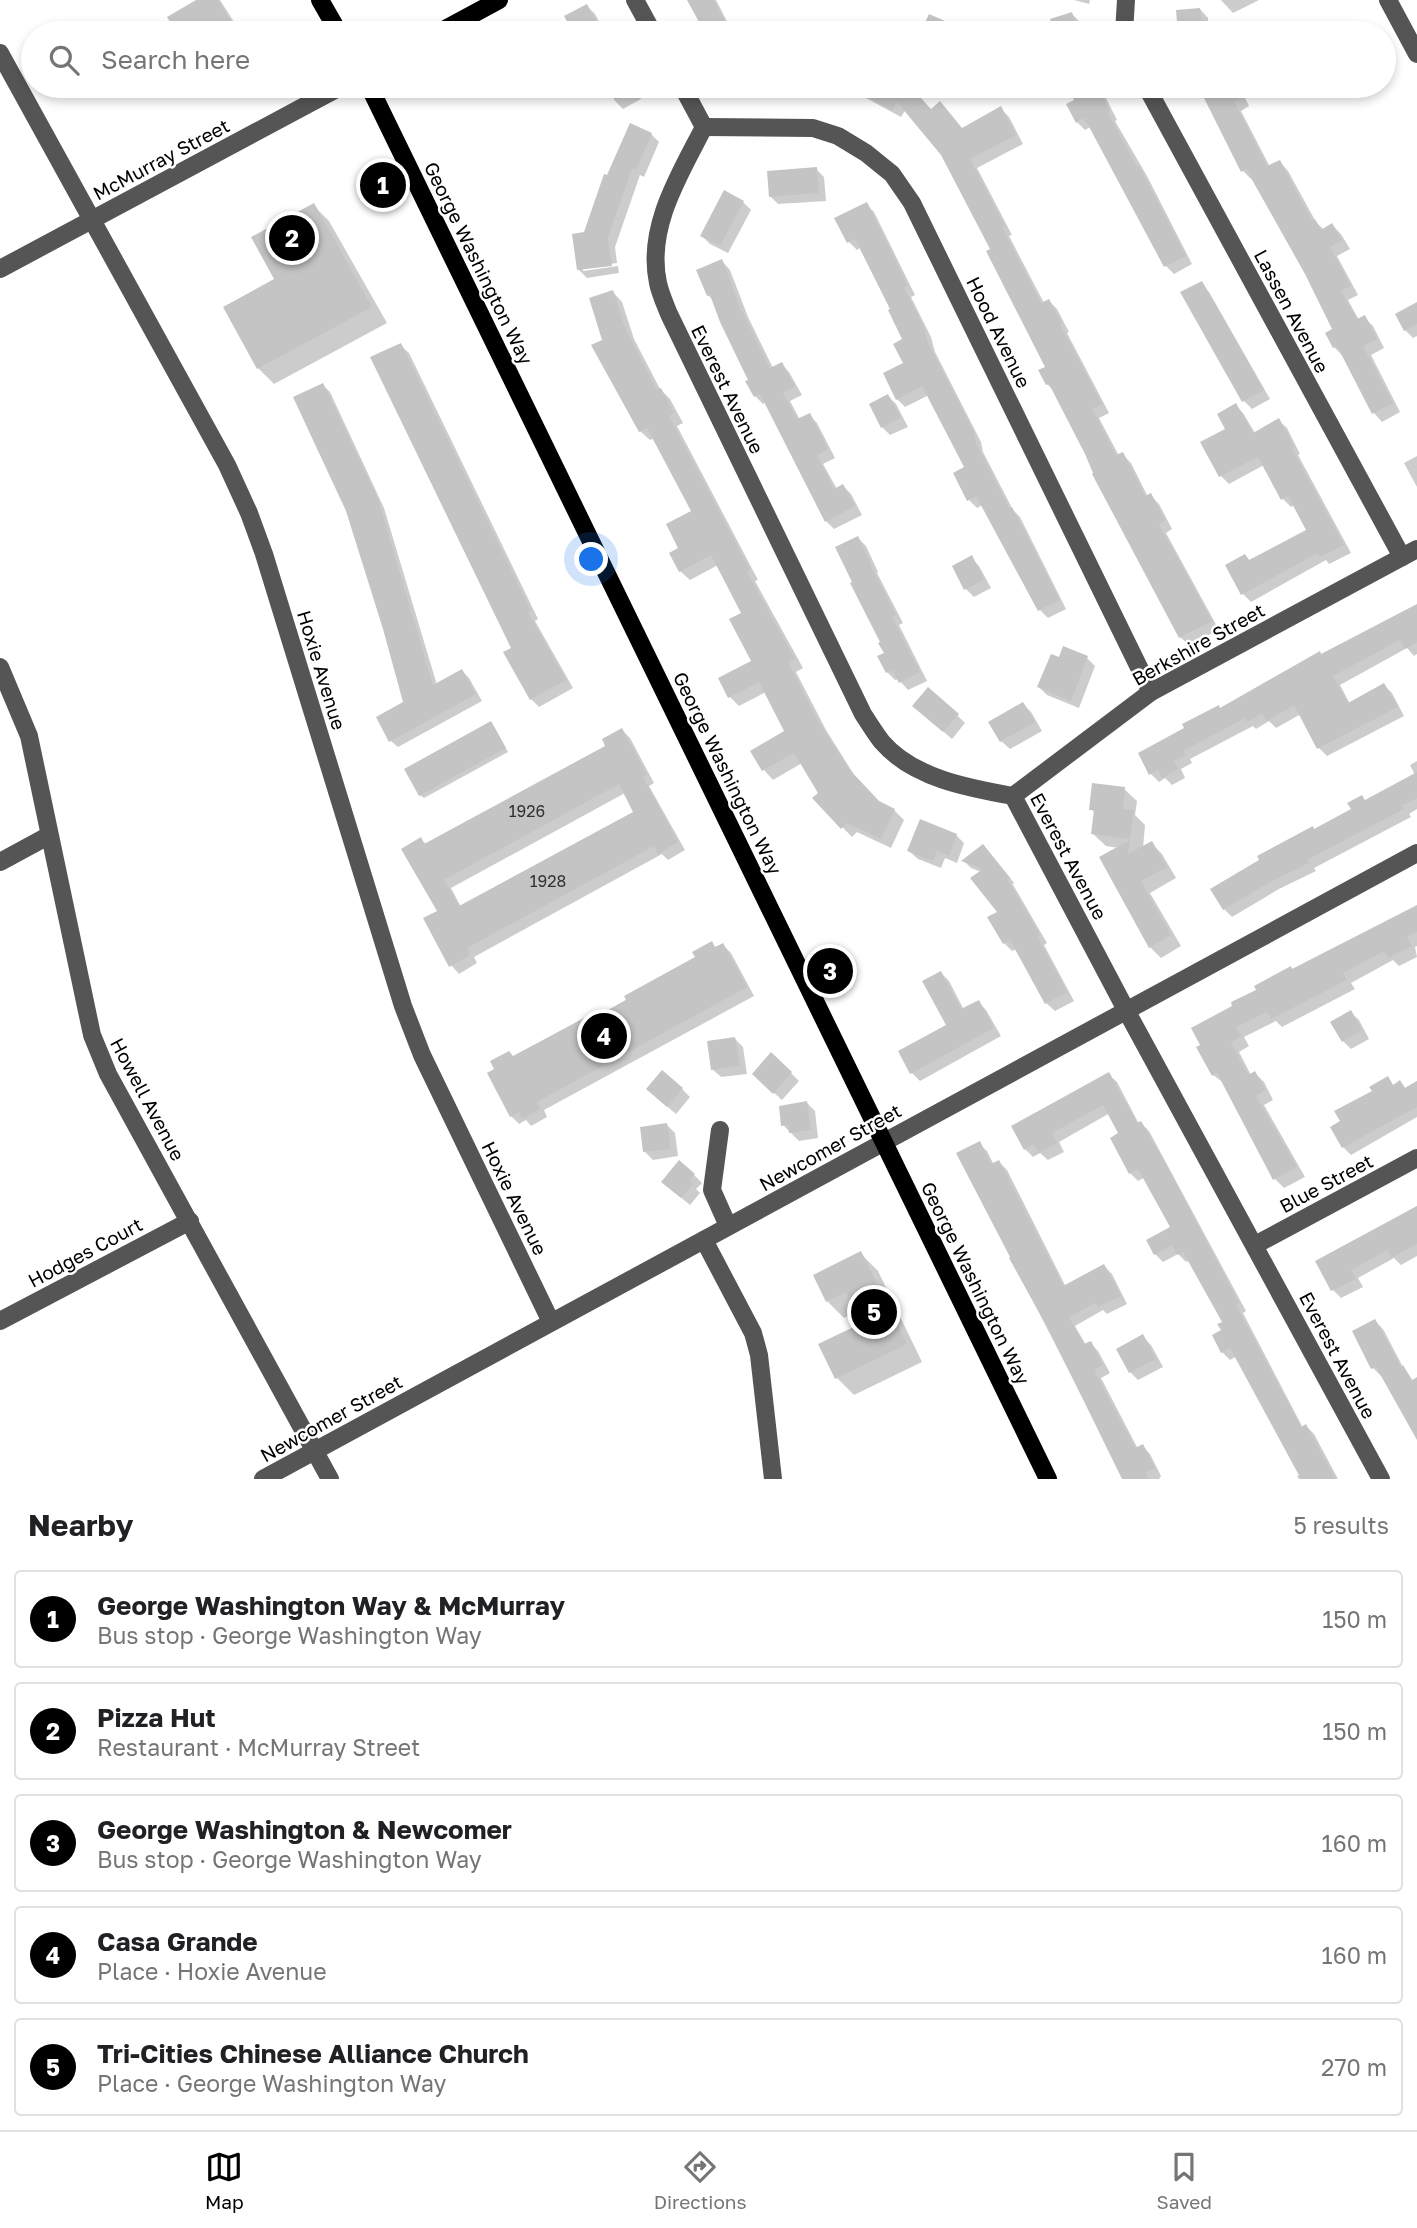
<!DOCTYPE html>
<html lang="en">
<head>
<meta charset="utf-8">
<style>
	body { margin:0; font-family:"Golos Text",sans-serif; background:#f6f6f6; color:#202124 }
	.you { position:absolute; left:592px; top:560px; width:24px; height:24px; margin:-18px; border:5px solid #fff; border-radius:50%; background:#1a73e8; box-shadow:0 0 0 10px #1a73e833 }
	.badge { display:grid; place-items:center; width:46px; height:46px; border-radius:50%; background:#000; color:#fff; font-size:23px; font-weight:700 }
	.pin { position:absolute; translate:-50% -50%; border:4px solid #fff; box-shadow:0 2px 7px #0006 }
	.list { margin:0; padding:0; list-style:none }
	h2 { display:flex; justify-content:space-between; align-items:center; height:91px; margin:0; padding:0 28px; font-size:30px }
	h2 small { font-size:23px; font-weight:400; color:#757577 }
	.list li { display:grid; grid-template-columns:46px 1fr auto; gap:21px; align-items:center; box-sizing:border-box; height:98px; margin:0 14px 14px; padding:0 14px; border:2px solid #e0e0e0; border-radius:7px }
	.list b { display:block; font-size:26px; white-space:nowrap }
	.list p { margin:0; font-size:23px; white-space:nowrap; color:#757577 }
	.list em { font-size:23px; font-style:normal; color:#757577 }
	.icon { flex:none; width:38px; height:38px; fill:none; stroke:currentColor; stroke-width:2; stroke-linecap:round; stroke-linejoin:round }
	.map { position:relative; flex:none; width:1417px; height:1479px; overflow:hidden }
	.search { position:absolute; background:#fff; box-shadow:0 4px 10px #0003; left:21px; right:21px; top:21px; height:77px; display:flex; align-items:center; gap:18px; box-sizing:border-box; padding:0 24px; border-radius:38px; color:#757577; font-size:26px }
	.sheet { height:651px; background:#fff }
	nav { display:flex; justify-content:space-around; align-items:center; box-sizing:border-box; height:98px; border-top:2px solid #e0e0e0; background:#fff; font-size:19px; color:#757577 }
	nav a { display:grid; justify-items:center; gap:4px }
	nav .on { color:#000 }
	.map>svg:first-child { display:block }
	.shadow { fill:#0003; fill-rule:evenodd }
	.building { fill:#c4c4c4; fill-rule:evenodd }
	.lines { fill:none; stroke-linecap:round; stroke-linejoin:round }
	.minor { stroke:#555; stroke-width:18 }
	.major { stroke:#000; stroke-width:18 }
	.labels { text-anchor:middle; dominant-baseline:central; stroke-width:5; stroke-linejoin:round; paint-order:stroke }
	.number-label { font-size:16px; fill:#313131 }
	.street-label { font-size:19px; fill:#000; stroke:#fff }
</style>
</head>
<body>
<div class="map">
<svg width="1417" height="1479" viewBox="0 0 1417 1479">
	<rect width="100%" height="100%" fill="#fff"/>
	<g class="shadow">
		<path d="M199 0H220L241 33H179L169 17Z"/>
		<path d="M689 0H716L733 33H707Z"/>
		<path d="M1074 0H1090L1089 4Z"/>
		<path d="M1221 0H1259L1233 13Z"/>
		<path d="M587 6 595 14 605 33H576L567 17Z"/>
		<path d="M1200 9 1208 18 1209 33H1179L1178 11Z"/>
		<path d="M1072 14 1080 22 1083 33H1056L1052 20Z"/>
		<path d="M930 16 944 23 952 31 951 33H921Z"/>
		<path d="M607 86H634L641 99 623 109 615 101Z"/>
		<path d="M753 86H913L917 89 915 93 931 111 963 129 1001 109 1009 117 1023 144 977 168 1012 235 1009 236 1044 303 1049 301 1057 309 1069 332 1067 333 1109 413 1099 418 1119 456 1122 454 1131 463 1148 497 1150 495 1159 504 1172 529 1166 533 1219 630 1189 645 1180 637 1056 393 1047 384V368L992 250 943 154 906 109 901 117 866 98 816 90 762 94Z"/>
		<path d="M1069 86H1100L1117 120 1115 121 1147 176 1192 264 1174 274 1166 266 1090 127 1085 130 1077 122 1076 100Z"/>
		<path d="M1199 86H1239L1249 106 1241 111 1270 167 1280 162 1288 171 1316 222 1324 230 1332 225 1341 234 1350 249 1337 256 1358 295 1348 300 1359 320 1364 317 1373 326 1384 348 1371 355 1400 412 1382 422 1374 413 1343 356 1334 347 1335 330 1329 317 1253 178 1251 179 1243 171Z"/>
		<path d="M651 134 659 142 644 177 640 175 615 247 617 263 583 268V271L618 266 619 273 587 278 579 270 586 234 608 178Z"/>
		<path d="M816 169 824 177 826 201 778 204 770 196Z"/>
		<path d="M743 202 751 210 728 253 710 244 702 236Z"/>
		<path d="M866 204 874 212 915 295 911 297 931 337 935 352 981 442 983 452 1013 510 1020 517 1066 609 1048 618 1040 610 983 505 977 508 969 500 966 467 929 395 905 407 897 399 906 364 905 340 893 310 861 247 857 250 849 242Z"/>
		<path d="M313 205 329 221 387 323 274 384 258 368Z"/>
		<path d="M722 261 730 270 748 317 773 368 781 364 789 372 802 395 790 401 800 420 809 415 817 423 835 458 823 464 837 489 843 486 851 494 862 515 834 529 826 521 766 402 763 404 755 396 751 380 714 301 708 295Z"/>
		<path d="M1201 284 1209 292 1270 399 1252 409 1244 401Z"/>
		<path d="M613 292 622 302 634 339 660 389 670 399 683 423 677 426 758 580 755 581 803 668 796 672 826 730 858 781 879 803 894 810 904 820 891 848 857 832 852 837 814 798 820 793 802 763 773 780 764 770 752 751 786 731 766 692 739 706 729 696 754 661 743 614 718 565 690 580 680 571 681 549 694 511 655 438 650 440 640 431 604 340Z"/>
		<path d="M1417 308V336L1413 338 1405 330Z"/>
		<path d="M400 345 409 353 538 619 535 621 573 688 539 707 531 699Z"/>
		<path d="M323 385 330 392 384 508 437 685 462 671 469 678 482 701 398 747 391 741 405 703Z"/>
		<path d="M888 396 896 404 908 427 890 435 882 427Z"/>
		<path d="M1235 405 1243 413 1255 433 1279 421 1287 428 1300 454 1298 455 1351 553 1329 564 1326 560 1251 602 1243 594 1227 566 1245 556 1251 562 1308 531 1295 505 1291 507 1283 499 1264 465 1229 484 1221 476 1203 443 1227 429Z"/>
		<path d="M1417 456V487L1404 463Z"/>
		<path d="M858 538 866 546 878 572 877 573 903 623 899 625 927 681 908 690 898 679 895 680 887 672 886 654Z"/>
		<path d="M971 557 979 566 991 588 974 597 966 589 954 566Z"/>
		<path d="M1417 606V654L1414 656 1407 648 1340 685 1350 704 1384 685 1392 693 1404 716 1327 756 1319 748 1301 714 1276 728 1269 721 1256 729 1253 726 1190 759 1192 763 1181 769 1185 778 1172 785 1165 778 1159 782 1151 774 1140 754Z"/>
		<path d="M1064 649 1087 658 1095 666 1079 708 1047 695 1039 687 1060 659Z"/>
		<path d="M1023 704 1031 712 1042 731 1010 749 1001 741Z"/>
		<path d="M923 714 957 715 965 723 952 739Z"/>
		<path d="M494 727 508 752 424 798 420 795Z"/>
		<path d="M622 730 630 738 654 783 649 786 685 850 668 860 662 854 474 957 477 963 459 974 451 965 421 839 426 844 608 746ZM625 793 635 812 461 907 451 888Z"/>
		<path d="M1417 761V809L1409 814 1411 817 1314 868 1316 871 1279 889 1232 917 1224 909 1315 830 1415 775 1410 765Z"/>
		<path d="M1124 789 1137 801 1135 815 1145 825 1143 848 1151 843 1162 854 1176 878 1150 893 1181 946 1161 958 1150 947 1119 848 1106 846 1093 834 1096 814 1091 809Z"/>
		<path d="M956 835 964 843 957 863 945 858 941 868 918 859 909 851Z"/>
		<path d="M990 854 1015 884 1012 883 1047 943 1044 945 1074 1001 1055 1011 1046 1003 1017 949 1012 951 1004 943 990 918 999 912 981 872 971 868 964 861Z"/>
		<path d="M1417 907V946L1415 947 1417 957 1399 966 1393 960 1351 983 1355 989 1282 1027 1276 1021 1244 1037 1249 1046 1239 1052 1251 1075 1255 1073 1264 1082 1273 1100 1264 1105 1305 1177 1284 1188 1275 1179 1224 1083 1213 1075 1199 1047 1293 971Z"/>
		<path d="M711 943 716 948 723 945 731 953 754 996 544 1110 547 1117 531 1126 526 1120 519 1124 511 1116 514 1058 587 1023 697 958Z"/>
		<path d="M941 973 949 981 964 1010 978 1002 986 1010 1001 1036 920 1081 912 1073 900 1052 948 1026Z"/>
		<path d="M1350 1012 1359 1020 1369 1039 1351 1049 1343 1041Z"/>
		<path d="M735 1039 743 1047 747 1074 721 1077 712 1069Z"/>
		<path d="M791 1073 799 1081 782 1100 762 1082Z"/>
		<path d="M1109 1075 1117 1082 1139 1124 1141 1123 1149 1131 1246 1311 1243 1313 1303 1428 1306 1426 1314 1434 1338 1479H1299L1297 1476 1301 1474 1237 1356 1230 1360 1222 1352 1224 1322 1190 1260 1186 1262 1178 1254 1163 1262 1155 1254 1172 1228 1145 1177 1138 1181 1130 1173 1121 1134 1110 1113 1059 1142 1064 1152 1048 1160 1040 1153 1033 1157 1025 1149Z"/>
		<path d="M1388 1079 1394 1086 1400 1082 1405 1088 1417 1081V1117L1351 1155 1343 1147 1333 1127Z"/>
		<path d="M682 1089 690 1097 676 1114 656 1097Z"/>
		<path d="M807 1103 815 1111 818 1138 799 1141 783 1125Z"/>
		<path d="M667 1125 675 1133 678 1156 653 1160 645 1152Z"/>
		<path d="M979 1144 987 1151 994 1165 999 1162 1007 1170 1066 1287 1104 1266 1112 1274 1127 1304 1107 1314 1103 1310 1075 1326 1086 1345 1090 1343 1098 1351 1110 1373 1101 1378 1138 1449 1142 1446 1150 1454 1161 1476 1159 1479H1124L958 1154Z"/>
		<path d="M694 1175 702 1183 696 1189 700 1193 690 1205 672 1190Z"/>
		<path d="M1417 1206V1256L1401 1265 1394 1258 1358 1278 1363 1287 1341 1298 1333 1290 1318 1262Z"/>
		<path d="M861 1254 878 1271 922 1362 854 1395 837 1378 864 1324 858 1311 844 1318 827 1301Z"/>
		<path d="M1375 1321 1383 1329 1404 1369 1417 1386V1436L1383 1375 1381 1376 1373 1368Z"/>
		<path d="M1143 1337 1151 1345 1163 1367 1138 1380 1130 1372Z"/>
	</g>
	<g class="building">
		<path d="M196 0H218L238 33H177L167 17Z"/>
		<path d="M687 0H714L731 33H705Z"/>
		<path d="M587 4 602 33H574L564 16Z"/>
		<path d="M1200 8 1203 33H1178L1176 10Z"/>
		<path d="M1072 12 1079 33H1054L1050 19Z"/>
		<path d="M929 14 945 21 939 33H920Z"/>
		<path d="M847 86H910L931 109 940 101 962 128 1001 106 1016 135 970 159 1005 226 1002 227 1041 303 1049 299 1062 323 1060 324 1102 404 1092 409 1116 455 1123 452 1145 496 1151 493 1165 520 1159 524 1212 621 1179 638 1092 474 1093 473 1085 454 1049 384 1046 385 1038 370 1045 367 986 251 990 249 941 155 897 102 892 110Z"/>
		<path d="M1067 86H1097L1110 112 1108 113 1137 167 1139 166 1186 256 1164 267 1087 123 1083 118 1076 123 1066 104 1074 100Z"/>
		<path d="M1198 86H1236L1242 97 1234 101 1267 166 1280 160 1312 221 1315 219 1321 230 1332 223 1342 240 1330 247 1351 286 1341 291 1357 319 1365 315 1377 339 1363 346 1393 403 1372 414 1337 346 1333 348 1325 333 1332 329 1305 274 1246 169 1241 172Z"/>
		<path d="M630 123 652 133 636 170 632 168 608 238 612 266 577 270 572 234 584 232 604 174 607 175Z"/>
		<path d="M817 167 819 193 769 197 767 171Z"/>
		<path d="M724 190 744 201 720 246 700 236Z"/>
		<path d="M867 202 908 286 904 288 924 327 928 343 974 432 976 443 1009 508 1012 507 1060 600 1038 611 976 496 967 501 953 473 964 467 922 386 896 400 883 373 903 363 893 344 902 339 888 310 890 309 855 239 847 243 834 218Z"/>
		<path d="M314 203 372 307 257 369 223 307 274 279 251 237Z"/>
		<path d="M722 259 740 307 770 368 782 362 795 387 783 393 797 419 810 413 828 449 817 455 834 489 843 484 855 506 825 522 760 394 754 397 745 381 748 380 720 322 710 295 707 296 696 270Z"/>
		<path d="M1202 281 1264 390 1242 402 1180 292Z"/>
		<path d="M613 290 625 328 657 390 661 388 674 413 669 416 750 570 747 572 795 659 788 662 817 719 849 769 879 801 895 809 881 839 847 823 841 829 812 798 818 793 794 753 762 771 750 751 784 731 759 682 728 698 718 678 751 661 729 619 741 613 711 555 679 572 669 553 678 548 666 524 691 511 647 428 639 432 591 345 602 340 589 298Z"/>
		<path d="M1417 302V324L1404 331 1395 314Z"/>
		<path d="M401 343 531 611 528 612 566 680 530 700 503 652 511 648 370 357Z"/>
		<path d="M323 383 378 499 433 685 462 669 476 694 389 742 376 717 403 702 383 629 346 511 293 397Z"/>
		<path d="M888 394 901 418 881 428 869 404Z"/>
		<path d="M1236 403 1253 433 1279 418 1294 446 1291 447 1344 545 1320 557 1318 553 1241 595 1225 565 1245 554 1249 560 1306 530 1288 496 1281 500 1258 457 1219 477 1200 442 1225 429 1217 414Z"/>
		<path d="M858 536 871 564H870L896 615 892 617 920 672 899 683 892 670 886 673 877 656 884 653 878 643 880 642 850 583 852 582 835 547Z"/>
		<path d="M972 555 984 580 964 590 952 566Z"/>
		<path d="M1417 604V642L1405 649 1400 640 1333 676 1348 703 1384 683 1398 707 1317 749 1294 705 1267 721 1262 713 1247 722 1245 718 1183 751 1186 755 1174 761 1178 769 1162 778 1158 770 1149 775 1138 753 1184 728 1182 724 1219 705 1220 708 1320 651 1321 654Z"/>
		<path d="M1063 646 1088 656 1071 701 1037 687 1051 654 1059 657Z"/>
		<path d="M928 687 959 714 943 732 912 706Z"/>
		<path d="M1023 702 1035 722 1000 742 988 722Z"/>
		<path d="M491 721 506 748 419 796 404 769Z"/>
		<path d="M622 728 647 775 643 777 678 842 658 854 654 846 467 948 470 955 449 967 423 918 437 911 401 849 421 837 424 844 605 746 602 739ZM619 784 633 812 459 906 444 880Z"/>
		<path d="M1417 772V798L1402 805 1404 809 1307 860 1309 863 1270 882 1223 910 1210 889 1259 860 1257 856 1313 826 1314 829 1351 809 1347 803 1362 795 1365 800Z"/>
		<path d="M1092 783 1125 787 1123 809 1134 810 1130 839 1091 834 1094 810H1089Z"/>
		<path d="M920 819 957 834 949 856 937 851 933 861 907 851Z"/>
		<path d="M1130 840 1128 854 1152 841 1167 867 1141 881 1171 935 1149 948 1099 857Z"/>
		<path d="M983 844 1011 879 1007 878 1040 935 1037 936 1067 992 1045 1004 1010 940 1003 944 987 917 997 912 970 878 983 869 961 861Z"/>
		<path d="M1417 905V932L1407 937 1412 946 1388 958 1384 951 1343 973 1347 980 1271 1019 1267 1012 1236 1027 1241 1036 1231 1042 1248 1075 1255 1071 1265 1090 1256 1096 1297 1167 1273 1180 1217 1073 1212 1076 1196 1047 1200 1045 1191 1028 1232 1006 1231 1002 1256 990 1254 986 1291 966 1292 969Z"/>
		<path d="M712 941 715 947 723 943 747 987 537 1102 540 1109 522 1119 519 1112 510 1117 487 1073 494 1069 490 1061 509 1051 513 1056 584 1018 586 1022 626 1000 624 996 695 957 692 952Z"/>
		<path d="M941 971 961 1009 979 1000 994 1028 910 1074 898 1051 946 1025 922 981Z"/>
		<path d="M1351 1010 1362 1030 1342 1042 1330 1022Z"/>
		<path d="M735 1037 740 1066 711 1070 707 1041Z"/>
		<path d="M771 1052 792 1072 773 1094 752 1074Z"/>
		<path d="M662 1070 683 1088 667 1107 646 1089Z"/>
		<path d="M1109 1072 1137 1123 1141 1121 1167 1166 1239 1303 1236 1305 1301 1427 1306 1424 1335 1479H1301L1230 1348 1221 1353 1212 1335 1221 1330 1217 1324 1222 1322 1183 1252 1177 1255 1172 1245 1154 1255 1146 1240 1170 1227 1138 1169 1129 1174 1110 1138 1118 1133 1103 1105 1052 1133 1057 1143 1039 1153 1034 1144 1024 1150 1011 1126Z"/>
		<path d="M1388 1076 1393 1085 1400 1080 1405 1088 1417 1081V1107L1342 1148 1330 1127 1340 1121 1334 1111 1372 1091 1369 1087Z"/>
		<path d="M807 1101 811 1130 789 1133 788 1125 781 1126 779 1106Z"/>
		<path d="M667 1123 671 1149 643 1152 640 1127Z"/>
		<path d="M980 1141 991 1164 999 1160 1063 1286 1104 1264 1121 1296 1098 1307 1095 1303 1069 1317 1084 1344 1091 1341 1103 1365 1094 1370 1135 1448 1143 1444 1155 1468 1146 1473 1149 1479H1122L1052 1336 1009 1258 1010 1257 956 1153Z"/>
		<path d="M679 1160 695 1174 689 1180 693 1184 681 1198 661 1182Z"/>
		<path d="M1417 1206V1244L1391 1258 1387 1250 1351 1270 1356 1279 1331 1291 1315 1261Z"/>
		<path d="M861 1251 907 1344 835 1379 818 1344 862 1323 846 1292 826 1302 813 1275Z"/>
		<path d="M1375 1319 1401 1367 1403 1365 1412 1380 1417 1377V1440L1376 1367 1371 1369 1352 1331Z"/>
		<path d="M1143 1334 1156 1359 1129 1373 1116 1349Z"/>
	</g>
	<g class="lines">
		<g class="minor">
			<path d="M635 0 653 33"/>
			<path d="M1388 0 1417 54"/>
			<path d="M1124 33 1126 0"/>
			<path d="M0 53 227 465 249 513 264 554 403 1006 422 1055 551 1322"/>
			<path d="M682 86 704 127C680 174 646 227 658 283 660 293 665 304 669 314L863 714C869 723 875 733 882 742 913 778 968 788 1013 796L1126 1010 1381 1479"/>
			<path d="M1146 86 1402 557"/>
			<path d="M704 127 813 128 838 136 866 153 892 174 912 203 1151 692"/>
			<path d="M0 269 342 86"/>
			<path d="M0 667 29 736 92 1035 108 1074 330 1479"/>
			<path d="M1013 796 1151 692 1417 549"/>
			<path d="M0 862 48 836"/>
			<path d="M720 1130 712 1190 728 1226"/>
			<path d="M704 1240 753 1333 759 1355 773 1479"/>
			<path d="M1255 1245 1417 1158"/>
			<path d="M0 1321 190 1221"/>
			<path d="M263 1479 1417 853"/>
		</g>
		<g class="major">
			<path d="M320 0 339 33"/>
			<path d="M438 33 499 0"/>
			<path d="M369 86 1048 1479"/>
		</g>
	</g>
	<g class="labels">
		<g class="number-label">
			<text x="527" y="811">1926</text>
			<text x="548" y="881">1928</text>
		</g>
		<g class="street-label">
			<text transform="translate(161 159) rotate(-28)">McMurray Street</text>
			<text transform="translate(479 263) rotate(64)">George Washington Way</text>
			<text transform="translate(1292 311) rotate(62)">Lassen Avenue</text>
			<text transform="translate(999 332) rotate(64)">Hood Avenue</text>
			<text transform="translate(728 389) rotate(64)">Everest Avenue</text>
			<text transform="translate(1198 644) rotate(-29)">Berkshire Street</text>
			<text transform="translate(322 670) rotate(73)">Hoxie Avenue</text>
			<text transform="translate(728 773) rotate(64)">George Washington Way</text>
			<text transform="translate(1069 856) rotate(62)">Everest Avenue</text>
			<text transform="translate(148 1099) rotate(62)">Howell Avenue</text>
			<text transform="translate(830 1147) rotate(-29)">Newcomer Street</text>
			<text transform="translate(1326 1183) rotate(-28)">Blue Street</text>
			<text transform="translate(515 1198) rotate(64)">Hoxie Avenue</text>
			<text transform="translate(85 1252) rotate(-28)">Hodges Court</text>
			<text transform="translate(976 1283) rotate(64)">George Washington Way</text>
			<text transform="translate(1338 1355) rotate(62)">Everest Avenue</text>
			<text transform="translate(331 1418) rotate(-29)">Newcomer Street</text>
		</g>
	</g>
</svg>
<div class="you"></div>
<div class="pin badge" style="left:383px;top:185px">1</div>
<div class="pin badge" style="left:292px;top:238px">2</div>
<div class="pin badge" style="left:830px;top:971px">3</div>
<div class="pin badge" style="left:604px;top:1036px">4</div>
<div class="pin badge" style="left:874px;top:1312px">5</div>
<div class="search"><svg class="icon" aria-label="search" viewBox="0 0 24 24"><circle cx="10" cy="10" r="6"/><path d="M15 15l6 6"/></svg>Search here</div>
</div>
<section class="sheet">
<h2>Nearby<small>5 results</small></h2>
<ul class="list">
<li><span class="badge">1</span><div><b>George Washington Way &amp; McMurray</b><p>Bus stop · George Washington Way</p></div><em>150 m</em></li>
<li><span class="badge">2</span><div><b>Pizza Hut</b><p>Restaurant · McMurray Street</p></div><em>150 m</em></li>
<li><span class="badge">3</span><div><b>George Washington &amp; Newcomer</b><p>Bus stop · George Washington Way</p></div><em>160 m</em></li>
<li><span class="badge">4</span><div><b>Casa Grande</b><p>Place · Hoxie Avenue</p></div><em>160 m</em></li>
<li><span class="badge">5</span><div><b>Tri-Cities Chinese Alliance Church</b><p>Place · George Washington Way</p></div><em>270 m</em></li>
</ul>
</section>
<nav>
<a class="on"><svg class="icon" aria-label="map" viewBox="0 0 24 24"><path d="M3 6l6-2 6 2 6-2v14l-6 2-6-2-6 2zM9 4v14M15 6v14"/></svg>Map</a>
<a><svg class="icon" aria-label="directions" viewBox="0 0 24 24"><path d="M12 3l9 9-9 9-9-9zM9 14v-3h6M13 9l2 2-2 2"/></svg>Directions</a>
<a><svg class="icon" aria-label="saved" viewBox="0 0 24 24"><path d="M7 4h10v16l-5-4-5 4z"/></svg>Saved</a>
</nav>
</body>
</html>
